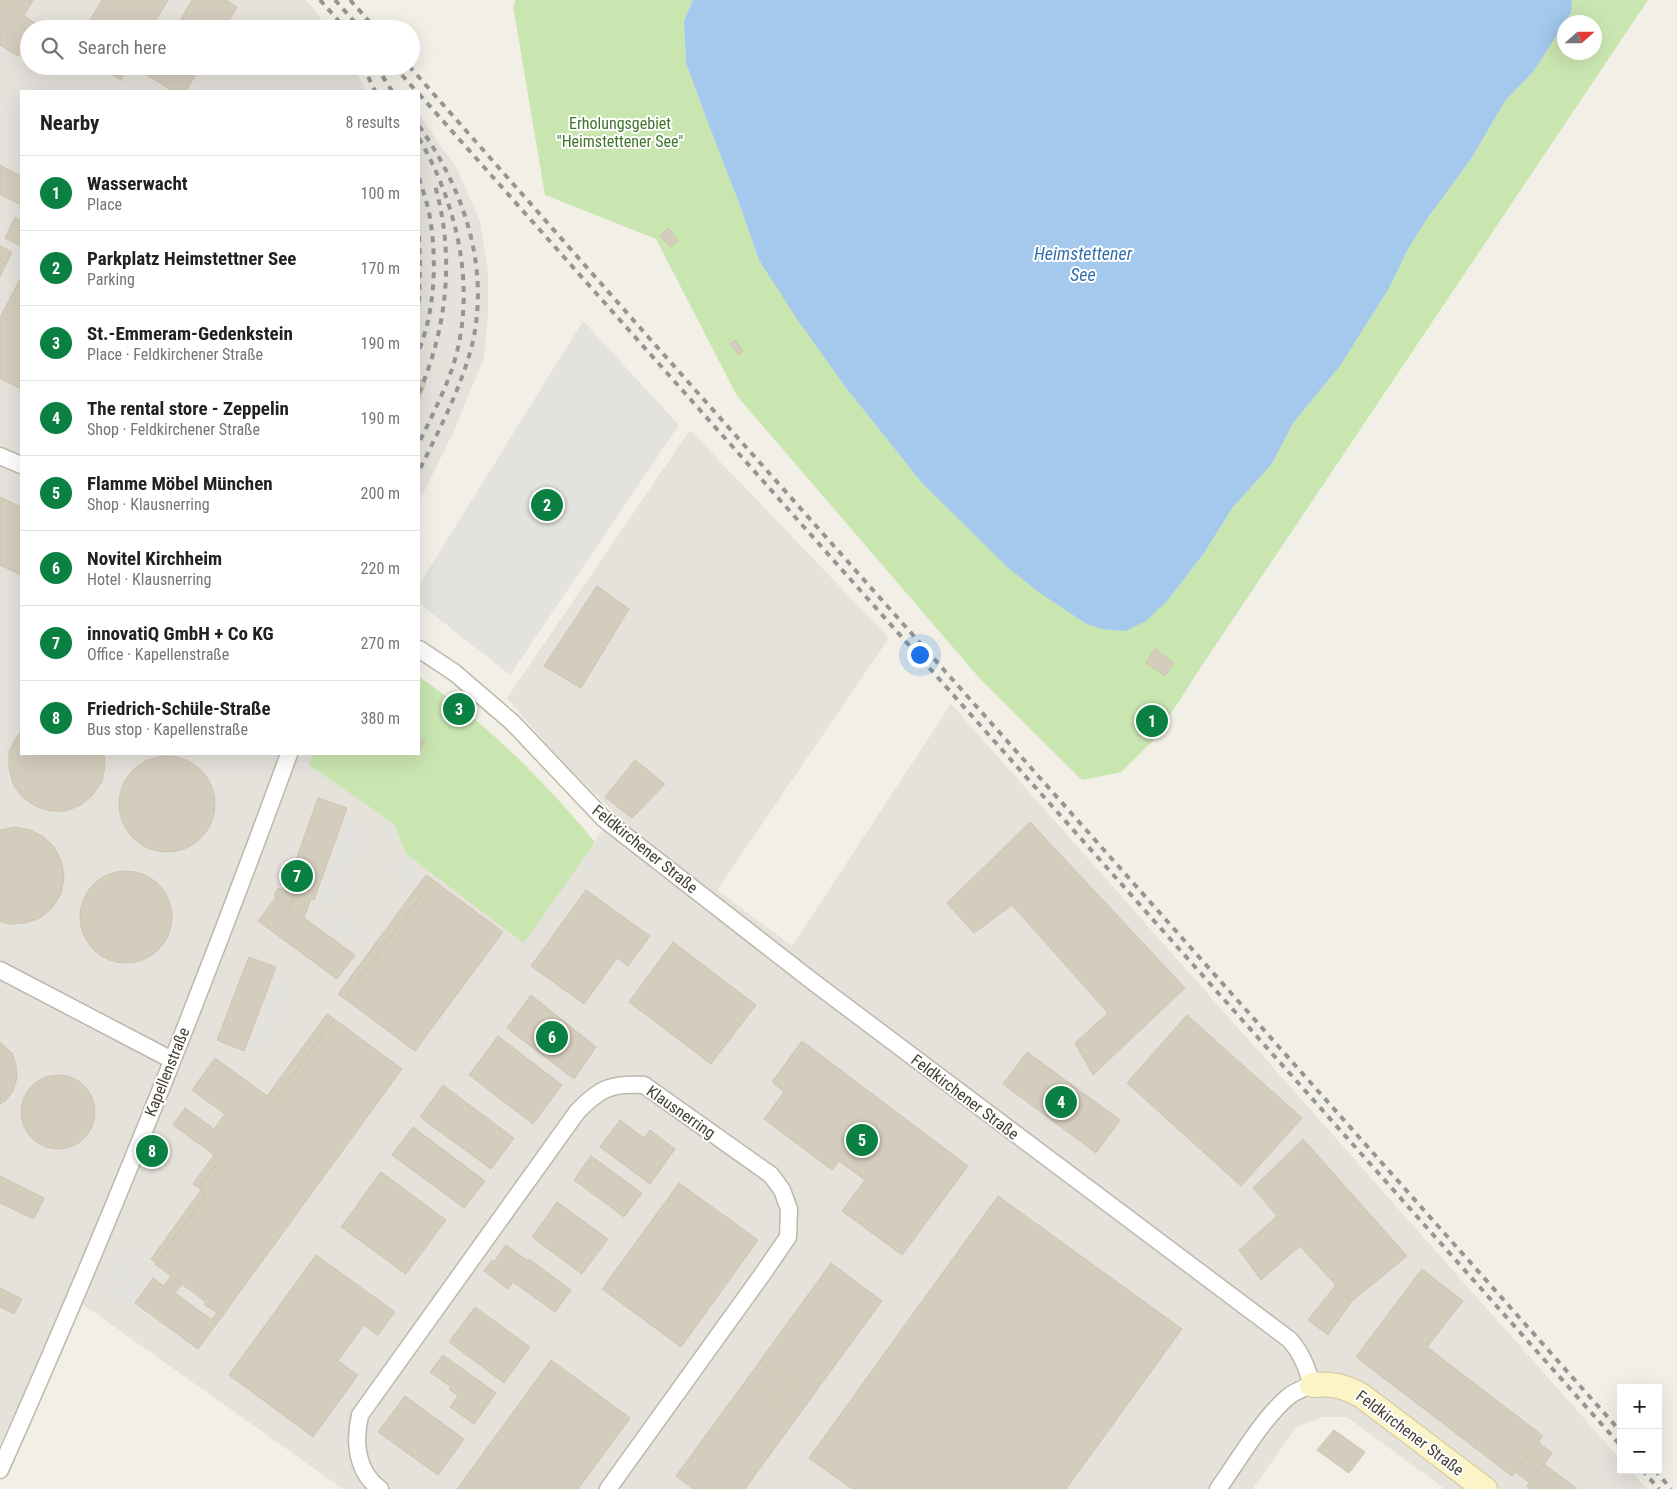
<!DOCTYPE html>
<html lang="en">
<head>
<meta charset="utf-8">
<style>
	body { margin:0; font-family:"Roboto Condensed",sans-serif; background:#f6f6f6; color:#202124 }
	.controls { position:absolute; right:15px; bottom:15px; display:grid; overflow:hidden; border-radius:0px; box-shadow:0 5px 20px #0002 }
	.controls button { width:45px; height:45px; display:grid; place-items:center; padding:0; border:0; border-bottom:1px solid #e0e0e0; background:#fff; color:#202124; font:25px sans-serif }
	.compass { position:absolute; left:1557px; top:15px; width:45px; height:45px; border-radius:50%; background:#fff; box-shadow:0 5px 20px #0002; rotate:69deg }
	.you { position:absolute; left:919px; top:654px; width:18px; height:18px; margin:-12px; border:4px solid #fff; border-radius:50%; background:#1a73e8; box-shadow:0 0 0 8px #1a73e833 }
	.badge { display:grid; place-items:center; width:32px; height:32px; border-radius:50%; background:#0b8043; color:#fff; font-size:16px; font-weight:700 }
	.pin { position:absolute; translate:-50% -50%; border:2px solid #fff; box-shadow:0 1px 5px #0006 }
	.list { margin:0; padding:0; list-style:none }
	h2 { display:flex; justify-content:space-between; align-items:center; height:65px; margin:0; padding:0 20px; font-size:21px }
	h2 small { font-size:16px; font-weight:400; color:#757577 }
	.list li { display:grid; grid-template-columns:32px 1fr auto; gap:15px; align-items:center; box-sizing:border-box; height:75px; padding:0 20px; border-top:1px solid #e0e0e0 }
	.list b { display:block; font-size:19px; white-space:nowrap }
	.list p { margin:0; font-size:16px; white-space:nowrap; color:#757577 }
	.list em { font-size:16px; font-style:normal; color:#757577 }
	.icon { flex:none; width:28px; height:28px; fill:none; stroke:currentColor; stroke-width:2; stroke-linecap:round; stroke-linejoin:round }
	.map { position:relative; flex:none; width:1677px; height:1489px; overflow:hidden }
	.search { position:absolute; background:#fff; box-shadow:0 5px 20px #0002; left:20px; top:20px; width:400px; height:55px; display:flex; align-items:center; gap:12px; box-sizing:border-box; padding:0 18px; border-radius:28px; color:#757577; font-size:19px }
	.panel { position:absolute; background:#fff; box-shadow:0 5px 20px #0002; left:20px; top:90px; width:400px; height:665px; border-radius:0px }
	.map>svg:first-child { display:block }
	.industrial { fill:#e5e1db }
	.green { fill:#c9e5b0 }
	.parking { fill:#e3e2de }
	.water { fill:#a4c9ed }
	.building { fill:#d4ccbc; stroke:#cec5af }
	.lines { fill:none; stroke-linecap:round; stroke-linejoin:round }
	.street-casing { stroke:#bdb8a9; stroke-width:19 }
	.secondary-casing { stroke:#d1c698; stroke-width:26 }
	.street { stroke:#fff; stroke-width:16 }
	.secondary { stroke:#fcf4c6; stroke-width:24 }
	.rail { stroke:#959595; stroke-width:4; stroke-dasharray:6 6; stroke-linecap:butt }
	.labels { text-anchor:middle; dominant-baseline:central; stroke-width:4; stroke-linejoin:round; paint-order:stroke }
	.park-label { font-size:16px; fill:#41742b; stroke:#fff }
	.street-label { font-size:16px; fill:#454036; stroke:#fff }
	.water-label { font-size:18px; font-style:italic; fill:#336fad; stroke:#fff }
</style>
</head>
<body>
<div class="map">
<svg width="1677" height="1489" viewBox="0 0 1677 1489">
	<rect width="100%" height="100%" fill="#f2f0e6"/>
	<g class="industrial">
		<path d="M0 0H306L329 29H29V66H353L366 91H21V754H312L309 765 394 824 405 853 595 842 612 810 563 763 507 698 690 430 889 638 717 890 792 946 951 704 1621 1460V1470H1630L1647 1489H1445L1347 1417H1322L1297 1427 1252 1489H343L71 1296 0 1444Z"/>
		<path d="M419 114 457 169 480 222 488 272V312L484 358 453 433 419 502Z"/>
	</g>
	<g class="green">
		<path d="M516 0H693L684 21 686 63 708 123 739 203 759 260 847 389 921 482 1007 567 1085 623 1168 600 1204 553 1233 507 1272 464 1293 423 1340 366 1388 290 1408 249 1427 219 1471 159 1505 101 1533 72 1564 23V52H1594V22H1565L1571 13 1572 0H1648L1203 664 1153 741 1121 772 1082 780 982 681 737 396 656 239 545 195 513 6Z"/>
		<path d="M419 677C486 722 544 781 595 842L524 943 405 853 394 824 309 765 312 754H419Z"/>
	</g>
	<g class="parking">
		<path d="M583 321 679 425 510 675 419 603V585Z"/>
		<path d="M349 822 362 827 334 905 321 900Z"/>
		<path d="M402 860 424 877 417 886 395 869Z"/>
		<path d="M332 911 362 934 355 944 324 920Z"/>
		<path d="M278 977 289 982 263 1049 252 1045Z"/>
		<path d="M123 1247 133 1252 120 1287 125 1289 143 1268 151 1278 131 1301 106 1288Z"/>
	</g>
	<path class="water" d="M693 0H1572L1571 13 1533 72 1505 101 1471 159 1427 219 1408 249 1388 290 1340 366 1293 423 1272 464 1233 507 1204 553 1168 600 1146 621 1125 631 1101 629 1085 623 1040 593 1007 567 921 482 847 389 799 322 759 260 739 203 708 123 686 63 684 21Z"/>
	<g class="building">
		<path d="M0 0H33L24 16 37 24 34 29H29V38L18 56 0 45Z"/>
		<path d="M102 0H168L151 29H85Z"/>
		<path d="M192 0H226L237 7 224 29H175Z"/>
		<path d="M97 66H129L121 80Z"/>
		<path d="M152 66H201L186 91H173L147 75Z"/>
		<path d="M0 165 21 176V205L0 194Z"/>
		<path d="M15 217 21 221V240L19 245 5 238Z"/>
		<path d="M669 228 678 241 670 247 660 235Z"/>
		<path d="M0 246 12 252 6 264 0 261Z"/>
		<path d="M0 261 6 264 0 277Z"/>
		<path d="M21 277V389L0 378V318Z"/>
		<path d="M735 340 743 351 739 355 730 344Z"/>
		<path d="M419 379 426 382 419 401Z"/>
		<path d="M0 497 21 507V575L0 565Z"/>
		<path d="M597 586 629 609 581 688 544 666Z"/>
		<path d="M1155 649 1174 663 1165 676 1146 663Z"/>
		<path d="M1150 703 1169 716 1153 739 1134 726Z"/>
		<path d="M21 731V754H104L105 766 102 781 93 795 81 805 66 811H50L35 806 22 797 13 784 9 768V752L16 738Z"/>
		<path d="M419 737 425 741 419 752Z"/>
		<circle cx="167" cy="804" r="48"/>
		<path d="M635 760 665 784 632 818 605 797Z"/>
		<path d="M318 798 347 808 314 900 311 899 304 918 355 955 337 979 258 921 276 897 290 908 295 894 285 891Z"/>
		<path d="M1030 822 1185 988 1093 1075 1075 1043 1108 1013 1012 905 974 933 947 903Z"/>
		<path d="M15 827 30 830 44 837 55 848 62 863 64 878 61 894 52 908 40 918 25 923 9 924 0 921V830Z"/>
		<circle cx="126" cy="917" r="46"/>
		<path d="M426 875 433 880 345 999 338 994Z"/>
		<path d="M433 880 503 932 415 1051 345 999Z"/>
		<path d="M278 888 295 894 290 908 274 895Z"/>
		<path d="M586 890 650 936 628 966 617 958 584 1004 531 966Z"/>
		<path d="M673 942 756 1005 711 1064 629 1002Z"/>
		<path d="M249 957 276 967 244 1051 217 1040Z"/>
		<path d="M531 995 596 1047 574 1079 507 1028Z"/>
		<path d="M327 1014 334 1019 274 1101 267 1096Z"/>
		<path d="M1187 1015 1302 1118 1241 1186 1127 1083Z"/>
		<path d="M334 1019 402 1069 223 1315 218 1311 217 1313 204 1304 206 1302 155 1264 206 1194 199 1188 220 1159 173 1125 185 1108 214 1129 225 1114 192 1090 215 1058 274 1101Z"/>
		<path d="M498 1036 562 1085 533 1124 469 1075Z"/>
		<path d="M802 1041 968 1166 902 1255 842 1211 865 1180 839 1161 832 1170 764 1119 784 1092 772 1082Z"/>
		<path d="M0 1042 12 1053 16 1065 17 1078 13 1091 5 1101 0 1104Z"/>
		<path d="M1027 1052 1120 1120 1096 1153 1003 1084Z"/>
		<circle cx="58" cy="1112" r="37"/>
		<path d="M443 1085 514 1138 491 1169 420 1117Z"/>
		<path d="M620 1120 644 1138 650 1130 675 1149 650 1184 600 1147Z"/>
		<path d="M413 1127 485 1181 464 1208 392 1155Z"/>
		<path d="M1303 1139 1407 1256 1351 1302 1300 1246 1261 1280 1239 1250 1277 1216 1253 1188Z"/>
		<path d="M214 1155 220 1159 199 1188 193 1184Z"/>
		<path d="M591 1156 642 1193 624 1217 574 1180Z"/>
		<path d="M381 1172 446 1220 406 1274 341 1227Z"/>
		<path d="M0 1176 44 1198 34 1219 0 1203Z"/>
		<path d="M679 1183 758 1240 681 1347 602 1289Z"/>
		<path d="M201 1190 206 1194 156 1263 151 1259Z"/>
		<path d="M998 1196 1182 1329 1066 1489H852L809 1458Z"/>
		<path d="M557 1202 608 1239 582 1274 532 1237Z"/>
		<path d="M506 1245 528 1261 529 1259 571 1290 555 1312 513 1282 508 1289 484 1271 492 1260 494 1262Z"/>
		<path d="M316 1255 395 1312 378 1335 364 1325 338 1361 358 1375 313 1437 229 1375Z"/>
		<path d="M831 1263 882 1301 811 1398 760 1361Z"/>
		<path d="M1422 1269 1463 1301 1427 1347 1543 1436 1512 1476 1356 1357Z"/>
		<path d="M171 1276 182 1284 175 1293 212 1320 218 1311 223 1315 198 1349 135 1303 153 1278 164 1286Z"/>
		<path d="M1336 1285 1351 1302 1328 1335 1308 1320Z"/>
		<path d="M0 1288 22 1299 14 1314 0 1307Z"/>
		<path d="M475 1307 530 1347 504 1383 449 1342Z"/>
		<path d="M443 1355 496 1393 474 1424 450 1407 458 1396 449 1389 451 1387 430 1372Z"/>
		<path d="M551 1360 630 1418 578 1489H457Z"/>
		<path d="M760 1361 811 1398 798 1416 747 1379Z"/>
		<path d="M747 1379 798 1416 745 1489H693L676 1476Z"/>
		<path d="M405 1396 464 1439 438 1475 378 1432Z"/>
		<path d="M1334 1430 1365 1452 1349 1473 1317 1450Z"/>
		<path d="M1538 1442 1552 1453 1530 1483 1515 1472Z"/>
		<path d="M1544 1464 1577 1489H1530L1527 1486Z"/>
	</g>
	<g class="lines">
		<defs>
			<g id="street">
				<path d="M0 456 21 465"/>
				<path d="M419 649 455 673 513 723 604 819 812 981 1290 1340C1302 1354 1307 1368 1312 1385 1304 1388 1295 1391 1288 1397 1262 1419 1238 1461 1218 1489"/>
				<path d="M0 970 172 1060"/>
				<path d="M0 1470C105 1235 201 995 289 754"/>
				<path d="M380 1489C356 1472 354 1441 360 1415L577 1112C600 1088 611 1083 644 1085L771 1175 782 1190 789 1209 788 1237 764 1272 608 1489"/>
			</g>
			<path id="secondary" d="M1312 1385C1331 1383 1345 1386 1362 1396L1485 1489"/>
		</defs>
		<use href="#street" class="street-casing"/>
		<use href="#secondary" class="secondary-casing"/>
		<use href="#street" class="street"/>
		<use href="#secondary" class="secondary"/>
		<g class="rail">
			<path d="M320 0 346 29"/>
			<path d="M335 0 361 29"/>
			<path d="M350 0 376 29"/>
			<path d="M363 66 375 91"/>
			<path d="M376 66 392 91"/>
			<path d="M394 66 416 91"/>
			<path d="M409 66 650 339 1621 1432"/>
			<path d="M419 94 1621 1446"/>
			<path d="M419 126C466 192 493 276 469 356 457 396 437 434 419 471"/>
			<path d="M419 138C455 201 475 279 457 352 449 384 433 413 419 443"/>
			<path d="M419 178C423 191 428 205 430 218 437 261 435 310 419 350"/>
			<path d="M419 236 420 264 419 303"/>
			<path d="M419 393C448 325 455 253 434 182"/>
			<path d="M1642 1470 1659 1489"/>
			<path d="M1655 1470 1671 1489"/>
		</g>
	</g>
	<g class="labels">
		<g class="park-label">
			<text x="620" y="123">Erholungsgebiet<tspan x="620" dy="18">"Heimstettener See"</tspan></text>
		</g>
		<g class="street-label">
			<text transform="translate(645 849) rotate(39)">Feldkirchener Straße</text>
			<text transform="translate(167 1072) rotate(-68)">Kapellenstraße</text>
			<text transform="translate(965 1097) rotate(37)">Feldkirchener Straße</text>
			<text transform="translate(681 1112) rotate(35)">Klausnerring</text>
			<text transform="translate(1410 1433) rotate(37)">Feldkirchener Straße</text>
		</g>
		<g class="water-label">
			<text x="1083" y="253">Heimstettener<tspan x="1083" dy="21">See</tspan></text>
		</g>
	</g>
</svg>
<div class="controls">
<button>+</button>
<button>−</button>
</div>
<svg class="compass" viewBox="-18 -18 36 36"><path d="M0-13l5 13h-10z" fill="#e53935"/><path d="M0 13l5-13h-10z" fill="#757577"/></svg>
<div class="you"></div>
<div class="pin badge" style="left:1152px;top:721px">1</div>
<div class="pin badge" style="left:547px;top:505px">2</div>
<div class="pin badge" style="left:459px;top:709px">3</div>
<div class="pin badge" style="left:1061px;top:1102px">4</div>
<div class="pin badge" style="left:862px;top:1140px">5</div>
<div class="pin badge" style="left:552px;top:1037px">6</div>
<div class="pin badge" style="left:297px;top:876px">7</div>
<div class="pin badge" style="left:152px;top:1151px">8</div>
<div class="search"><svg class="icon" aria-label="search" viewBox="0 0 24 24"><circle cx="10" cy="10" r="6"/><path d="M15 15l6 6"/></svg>Search here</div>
<section class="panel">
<h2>Nearby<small>8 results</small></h2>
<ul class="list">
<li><span class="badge">1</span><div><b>Wasserwacht</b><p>Place</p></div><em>100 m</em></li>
<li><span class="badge">2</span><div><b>Parkplatz Heimstettner See</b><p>Parking</p></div><em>170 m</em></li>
<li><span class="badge">3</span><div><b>St.-Emmeram-Gedenkstein</b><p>Place · Feldkirchener Straße</p></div><em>190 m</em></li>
<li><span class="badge">4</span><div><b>The rental store - Zeppelin</b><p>Shop · Feldkirchener Straße</p></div><em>190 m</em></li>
<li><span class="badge">5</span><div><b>Flamme Möbel München</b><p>Shop · Klausnerring</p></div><em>200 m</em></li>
<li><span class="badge">6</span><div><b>Novitel Kirchheim</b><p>Hotel · Klausnerring</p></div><em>220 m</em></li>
<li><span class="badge">7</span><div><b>innovatiQ GmbH + Co KG</b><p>Office · Kapellenstraße</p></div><em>270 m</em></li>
<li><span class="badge">8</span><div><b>Friedrich-Schüle-Straße</b><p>Bus stop · Kapellenstraße</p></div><em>380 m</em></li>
</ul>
</section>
</div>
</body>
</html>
